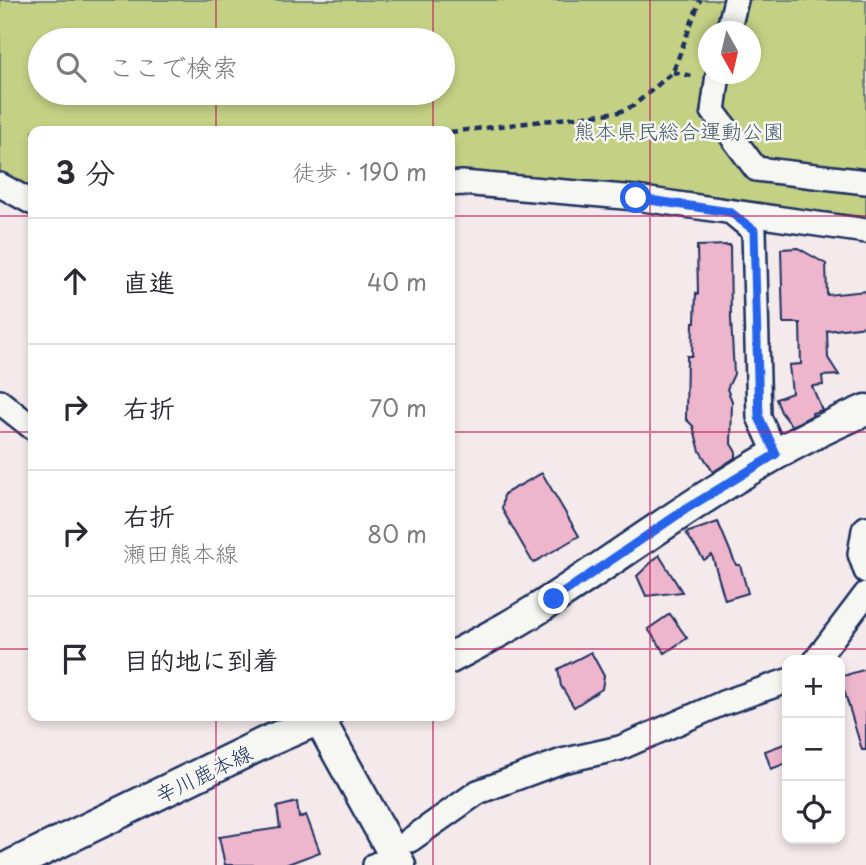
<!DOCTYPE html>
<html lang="ja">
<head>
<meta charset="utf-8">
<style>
	body { margin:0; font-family:"Playpen Sans","Klee One",sans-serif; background:#f2f2f3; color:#2b2b33 }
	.controls { position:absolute; right:21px; bottom:21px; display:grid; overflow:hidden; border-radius:14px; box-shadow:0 4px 10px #0003 }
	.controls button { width:63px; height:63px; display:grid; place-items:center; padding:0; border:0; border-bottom:2px solid #e1e1e2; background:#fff; color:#2b2b33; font:35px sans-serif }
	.compass { position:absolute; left:698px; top:21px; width:63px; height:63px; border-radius:50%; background:#fff; box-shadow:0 4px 10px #0003; rotate:172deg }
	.stop { position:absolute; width:21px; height:21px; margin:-16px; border:5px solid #2563eb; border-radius:50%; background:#fff }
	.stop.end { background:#2563eb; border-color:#fff; box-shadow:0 2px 7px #0008 }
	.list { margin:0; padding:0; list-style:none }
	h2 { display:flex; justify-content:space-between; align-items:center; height:91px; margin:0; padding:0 28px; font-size:30px }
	h2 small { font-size:23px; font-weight:400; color:#7c7c81 }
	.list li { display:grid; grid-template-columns:46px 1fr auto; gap:21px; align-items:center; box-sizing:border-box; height:126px; padding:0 28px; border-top:2px solid #e1e1e2 }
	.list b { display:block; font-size:26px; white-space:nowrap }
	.list p { margin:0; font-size:23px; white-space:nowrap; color:#7c7c81 }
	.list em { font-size:23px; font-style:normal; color:#7c7c81 }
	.icon { flex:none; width:38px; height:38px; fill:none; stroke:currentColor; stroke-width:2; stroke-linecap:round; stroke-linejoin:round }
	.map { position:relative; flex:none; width:866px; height:865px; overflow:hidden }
	.search { position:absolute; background:#fff; box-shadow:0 4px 10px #0003; left:28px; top:28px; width:427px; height:77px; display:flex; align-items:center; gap:18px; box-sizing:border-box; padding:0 24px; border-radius:38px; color:#7c7c81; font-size:26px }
	.panel { position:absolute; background:#fff; box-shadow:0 4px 10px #0003; left:28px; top:126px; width:427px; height:595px; border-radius:14px }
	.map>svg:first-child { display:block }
	.green { fill:#c4d185; stroke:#708072; stroke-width:2; fill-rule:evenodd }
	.building { fill:#eeb6cd; stroke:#1b2f5e; stroke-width:2 }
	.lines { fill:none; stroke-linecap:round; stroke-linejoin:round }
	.minor-casing { stroke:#1b2f5e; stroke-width:28 }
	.major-casing { stroke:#1b2f5e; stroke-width:35 }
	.path { stroke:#1b2f5e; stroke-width:4.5; stroke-dasharray:7 5; stroke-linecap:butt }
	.minor { stroke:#f6f6f2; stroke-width:23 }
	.major { stroke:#f6f6f2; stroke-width:30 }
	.route { stroke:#2563eb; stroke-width:9 }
	.grid { fill:none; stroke:#c2185b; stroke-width:2; stroke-opacity:0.55 }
	.labels { text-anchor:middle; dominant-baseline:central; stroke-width:5; stroke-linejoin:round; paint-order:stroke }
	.park-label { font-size:21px; fill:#455868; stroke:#f6f6f2 }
	.street-label { font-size:21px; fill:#1b2f5e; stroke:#f6f6f2 }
</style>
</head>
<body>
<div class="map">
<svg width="866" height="865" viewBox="0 0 866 865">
	<rect width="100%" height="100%" fill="#f4e9eb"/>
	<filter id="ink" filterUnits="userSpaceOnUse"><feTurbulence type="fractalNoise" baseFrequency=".0143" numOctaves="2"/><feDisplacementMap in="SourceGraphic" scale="14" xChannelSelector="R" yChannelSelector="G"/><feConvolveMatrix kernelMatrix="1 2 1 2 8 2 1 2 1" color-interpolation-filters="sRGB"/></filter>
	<g filter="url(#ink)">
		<path class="green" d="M0 0H866V217L639 189 450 177V131H33V188L0 172ZM708 32H750V74H708ZM40 40H443V93H40Z"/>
		<g class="building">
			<path d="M730 245 731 319 734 374 727 389 732 401 731 444 736 452V457L713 472 700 451 693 426 686 419 687 356H692L693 322H695L696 293 698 294 697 246Z"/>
			<path d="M798 248 826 264 827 295 866 291V326L827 331 828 358 839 375 822 376 823 385 812 386 822 410 812 413 813 415 792 426 781 412 776 399 792 393 789 365 801 364 800 323H783L781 249Z"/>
			<path d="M542 473 579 536 533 563 502 509 504 494Z"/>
			<path d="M718 522 736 565H740L748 593 725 600 712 555 704 560 686 533Z"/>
			<path d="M659 555 682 592 646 596 637 576Z"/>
			<path d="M670 614 687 638 665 653 648 629Z"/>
			<path d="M591 652 604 676 602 689 574 707 561 686 558 669Z"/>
			<path d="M866 669V750H862L840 677Z"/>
			<path d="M787 743V763L771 769 765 751Z"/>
			<path d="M297 802 299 818 306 815 320 852 285 865H225L219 837 280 828 277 807Z"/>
		</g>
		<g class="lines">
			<defs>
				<g id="minor">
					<path d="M728 32 736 0"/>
					<path d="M718 74 713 111 756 169 866 182"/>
					<path d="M450 184 462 183 636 198 866 231"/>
					<path d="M0 185 33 203"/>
					<path d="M731 212 754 231 759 417 776 454"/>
					<path d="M0 402 33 428"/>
					<path d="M866 528 864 530 860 554 866 571"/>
					<path d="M816 660 866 594"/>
					<path d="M410 840 478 792 562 761 620 748 723 703 787 681"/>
					<path d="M375 865 377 864"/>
				</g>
				<g id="major">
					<path d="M450 658C486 639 522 620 556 597 657 531 754 456 866 410"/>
					<path d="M319 719 400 865"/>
					<path d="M12 865 266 742 326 716"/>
				</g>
			</defs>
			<use href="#minor" class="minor-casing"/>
			<use href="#major" class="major-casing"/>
			<g class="path">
				<path d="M673 72 696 77"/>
				<path d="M450 132 619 112 633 106 673 72 700 0"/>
			</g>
			<use href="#minor" class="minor"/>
			<use href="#major" class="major"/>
		</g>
	</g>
	<g class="lines" filter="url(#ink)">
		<path class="route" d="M554 599 686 509 776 454 759 417 754 230 730 212 636 198"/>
	</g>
	<path class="grid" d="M216 0V40M433 0V40M650 0V865M216 93V131M433 93V131M0 216H33M450 216H866M0 432H33M450 432H866M0 649H33M450 649H866M216 716V865M433 716V865"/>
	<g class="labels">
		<g class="park-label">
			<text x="679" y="130">熊本県民総合運動公園</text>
		</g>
		<g class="street-label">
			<text transform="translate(203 773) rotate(-26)">辛川鹿本線</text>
		</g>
	</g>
</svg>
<div class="controls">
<button>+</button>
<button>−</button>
<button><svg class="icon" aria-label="locate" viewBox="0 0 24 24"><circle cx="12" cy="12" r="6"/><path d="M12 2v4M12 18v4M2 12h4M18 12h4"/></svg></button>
</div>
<svg class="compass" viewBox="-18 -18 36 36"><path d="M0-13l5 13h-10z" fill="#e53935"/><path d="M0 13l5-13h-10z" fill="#7c7c81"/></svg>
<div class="stop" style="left:636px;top:198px"></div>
<div class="stop end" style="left:554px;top:599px"></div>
<div class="search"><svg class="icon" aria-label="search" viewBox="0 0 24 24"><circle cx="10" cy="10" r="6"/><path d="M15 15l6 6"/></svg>ここで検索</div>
<section class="panel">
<h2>3 分<small>徒歩 · 190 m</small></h2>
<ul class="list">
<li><svg class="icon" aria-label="ahead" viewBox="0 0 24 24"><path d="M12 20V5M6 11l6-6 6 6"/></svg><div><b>直進</b></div><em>40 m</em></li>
<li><svg class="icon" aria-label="right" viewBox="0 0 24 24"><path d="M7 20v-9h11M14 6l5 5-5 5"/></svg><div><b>右折</b></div><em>70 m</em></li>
<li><svg class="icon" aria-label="right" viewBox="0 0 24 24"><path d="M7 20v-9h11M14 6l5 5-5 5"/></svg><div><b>右折</b><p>瀬田熊本線</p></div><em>80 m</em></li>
<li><svg class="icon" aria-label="arrive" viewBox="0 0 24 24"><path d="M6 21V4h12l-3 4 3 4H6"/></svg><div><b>目的地に到着</b></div></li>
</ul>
</section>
</div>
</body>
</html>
